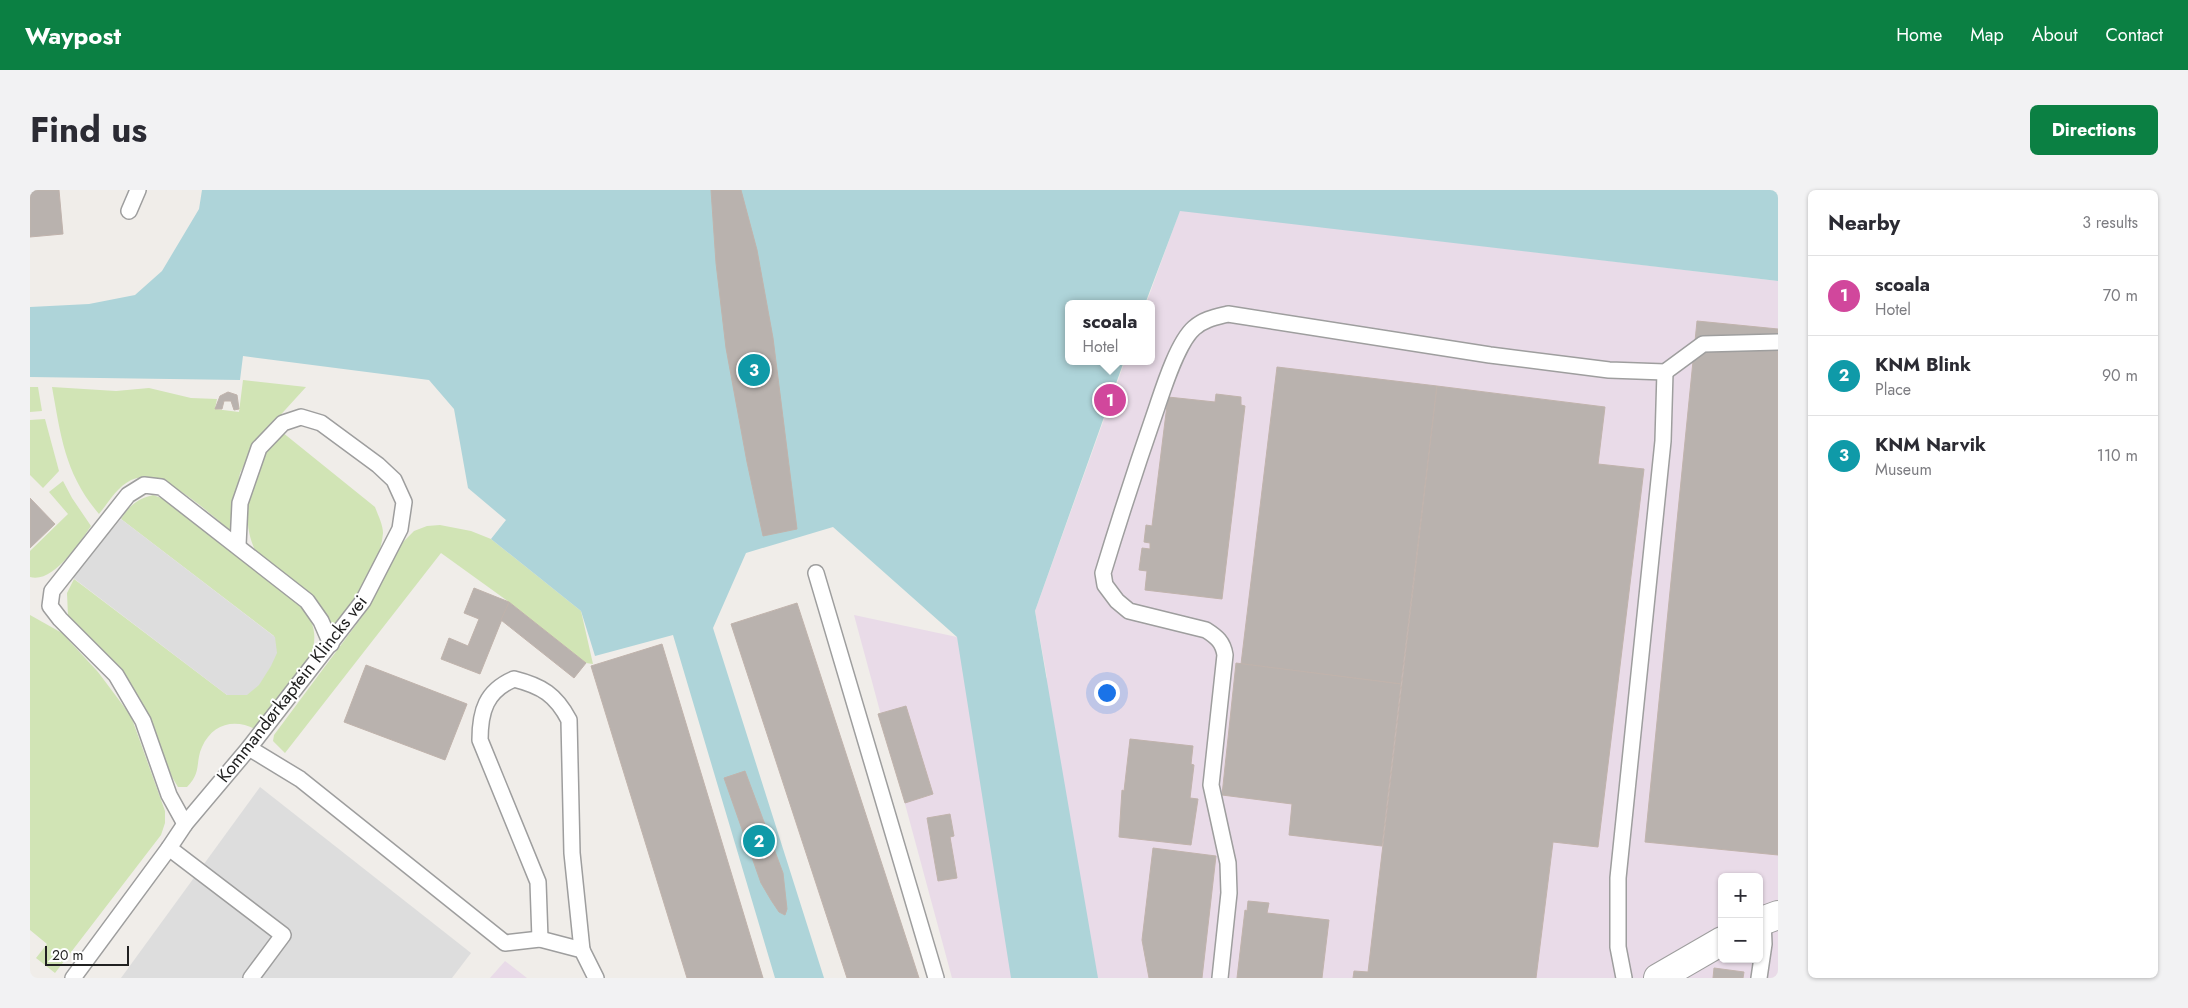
<!DOCTYPE html>
<html lang="en">
<head>
<meta charset="utf-8">
<style>
	body { margin:0; font-family:Jost,sans-serif; background:#f2f2f3; color:#2b2b33 }
	.controls { position:absolute; right:15px; bottom:15px; display:grid; overflow:hidden; border-radius:8px; box-shadow:0 1px 4px #0004 }
	.controls button { width:45px; height:45px; display:grid; place-items:center; padding:0; border:0; border-bottom:1px solid #e1e1e2; background:#fff; color:#2b2b33; font:25px sans-serif }
	.scale { position:absolute; left:15px; bottom:12px; width:84px; box-sizing:border-box; padding-left:5px; border:2px solid #212121; border-top:0; font-size:14px; line-height:18px; white-space:nowrap; color:#212121; -webkit-text-stroke:4px #fff; paint-order:stroke }
	.you { position:absolute; left:1076px; top:502px; width:18px; height:18px; margin:-12px; border:4px solid #fff; border-radius:50%; background:#1a73e8; box-shadow:0 0 0 8px #1a73e833 }
	.badge { display:grid; place-items:center; width:32px; height:32px; border-radius:50%; background:#0b8043; color:#fff; font-size:16px; font-weight:700 }
	.pin { position:absolute; translate:-50% -50%; border:2px solid #fff; box-shadow:0 1px 5px #0006 }
	.popup { position:absolute; left:1035px; top:110px; width:90px; height:65px; box-sizing:border-box; display:grid; place-content:center; border-radius:8px; background:#fff; filter:drop-shadow(0 1px 4px #0005); font-size:16px; white-space:nowrap; color:#7c7c81 }
	.popup b { font-size:19px; color:#2b2b33 }
	.popup::after { content:''; position:absolute; left:50%; top:100%; margin-left:-10px; border:10px solid transparent; border-top-color:#fff }
	.list { margin:0; padding:0; list-style:none }
	h2 { display:flex; justify-content:space-between; align-items:center; height:65px; margin:0; padding:0 20px; font-size:21px }
	h2 small { font-size:16px; font-weight:400; color:#7c7c81 }
	.list li { display:grid; grid-template-columns:32px 1fr auto; gap:15px; align-items:center; box-sizing:border-box; height:80px; padding:0 20px; border-top:1px solid #e1e1e2 }
	.list b { display:block; font-size:19px; white-space:nowrap }
	.list p { margin:0; font-size:16px; white-space:nowrap; color:#7c7c81 }
	.list em { font-size:16px; font-style:normal; color:#7c7c81 }
	.map { position:relative; flex:none; width:1748px; height:788px; overflow:hidden; border-radius:8px }
	header { display:flex; align-items:center; gap:30px; box-sizing:border-box; height:70px; padding:0 25px; background:#0b8043; color:#fff }
	header strong { font-size:24px }
	nav { display:flex; gap:28px; margin-inline-start:auto; font-size:18px }
	.intro { display:flex; align-items:center; justify-content:space-between; box-sizing:border-box; height:120px; padding:0 30px }
	h1 { margin:0; font-size:35px }
	.button { padding:12px 22px; border-radius:8px; background:#0b8043; color:#fff; font-size:18px; font-weight:700 }
	main { display:flex; gap:30px; padding:0 30px }
	aside { flex:1; background:#fff; border-radius:8px; box-shadow:0 1px 4px #0004 }
	.map>svg:first-child { display:block }
	.industrial { fill:#e9dbe8; fill-rule:evenodd }
	.grass { fill:#d1e4b5 }
	.parking { fill:#ddd }
	.water { fill:#aed4d9 }
	.building { fill:#b9b2ae; stroke:#c0b3ac }
	.lines { fill:none; stroke-linecap:round; stroke-linejoin:round }
	.service-casing { stroke:#9e9e9e; stroke-width:18 }
	.minor-casing { stroke:#9e9e9e; stroke-width:30 }
	.service { stroke:#fff; stroke-width:15 }
	.minor { stroke:#fff; stroke-width:28 }
	.labels { text-anchor:middle; dominant-baseline:central; stroke-width:4; stroke-linejoin:round; paint-order:stroke }
	.street-label { font-size:18px; fill:#212121; stroke:#fff }
</style>
</head>
<body>
<header>
<strong>Waypost</strong>
<nav><a>Home</a><a>Map</a><a>About</a><a>Contact</a></nav>
</header>
<div class="intro"><h1>Find us</h1><a class="button">Directions</a></div>
<main>
<div class="map">
<svg width="1748" height="788" viewBox="0 0 1748 788">
	<rect width="100%" height="100%" fill="#f0ede9"/>
	<g class="industrial">
		<path d="M1150 20 1748 91V788H922L824 425 927 447 1017 488 1005 421 1095 171H1121V114H1116ZM1692 687H1729V769H1692Z"/>
		<path d="M475 771 497 788H460Z"/>
	</g>
	<g class="grass">
		<path d="M213 190 276 197 225 253 210 283 201 341C178 323 132 276 101 290 87 297 78 313 69 324 35 284 31 247 22 197L86 201 119 198 161 208 187 209 185 219 209 222Z"/>
		<path d="M0 197H8L12 221 0 222Z"/>
		<path d="M15 229 29 281 13 298 0 285V230Z"/>
		<path d="M252 242 345 317C348 325 353 335 353 343 350 378 323 411 304 437L292 421 225 360C207 322 223 270 252 242Z"/>
		<path d="M33 291 42 308 61 336C50 352 23 394 0 387V361L38 324 19 302Z"/>
		<path d="M123 305 137 310 274 419C286 436 287 449 280 469L225 539C204 528 182 534 172 557 165 572 172 582 157 597H148L142 587 117 523 38 426 37 403 44 389 197 505 244 446 91 329C99 316 107 309 123 305Z"/>
		<path d="M410 335 441 341 461 349 551 421 563 474 556 473 479 412 411 363 255 563 243 551 244 545 334 424 372 353 384 341 397 336Z"/>
		<path d="M0 425 32 443 68 482 101 526 135 621V633L131 645 25 783 6 768 17 754 0 740Z"/>
	</g>
	<g class="parking">
		<path d="M91 329 245 447 247 463 241 476 229 495 217 505H197L42 387Z"/>
		<path d="M230 597 441 763 422 788H91Z"/>
	</g>
	<path class="water" d="M172 0H1748V91L1150 21 1115 114H1039V171H1094L1005 421 1068 788H981L927 447 803 337 716 363 683 438 794 788H745L643 445 565 466 551 421 461 349 476 330 438 298 424 219 399 190 213 166 210 190 0 187V117L59 114 105 105 132 81 169 19Z"/>
	<g class="building">
		<path d="M0 0H29L33 44 0 47Z"/>
		<path d="M681 0H711L727 60 743 148 767 339 733 346 717 272 696 158 686 73Z"/>
		<path d="M1667 131 1748 139V665L1615 652Z"/>
		<path d="M1247 177 1407 196 1371 494 1211 474Z"/>
		<path d="M1407 196 1575 217 1568 274 1614 279 1568 657 1523 652 1506 788H1323L1324 781 1338 782Z"/>
		<path d="M198 202 207 205 209 219 204 220 201 211H194L192 219H185L190 206Z"/>
		<path d="M1186 204 1211 207V215L1215 216 1192 409 1115 400 1117 381 1109 380 1112 358 1120 359V353L1114 352 1116 335 1122 336 1138 207 1185 212Z"/>
		<path d="M0 308 25 334 0 358Z"/>
		<path d="M444 398 479 412 450 484 411 469 419 448 438 456 449 429 434 423Z"/>
		<path d="M479 412 556 473 544 488 471 430Z"/>
		<path d="M767 413 889 788H817L701 434Z"/>
		<path d="M632 454 733 788H657L561 476Z"/>
		<path d="M1206 473 1371 494 1352 656 1259 645 1262 614 1192 605Z"/>
		<path d="M336 475 437 514 415 570 314 532Z"/>
		<path d="M876 516 903 604 875 613 848 524Z"/>
		<path d="M1100 549 1163 556 1161 574 1164 575 1160 608 1168 609 1161 655 1089 647 1092 600 1094 601Z"/>
		<path d="M715 581 753 683 757 719 755 725 749 722 741 710 731 693 694 588Z"/>
		<path d="M920 624 924 646 920 647 927 688 908 691 897 628Z"/>
		<path d="M1123 658 1186 666 1172 788H1119L1112 750Z"/>
		<path d="M1218 711 1239 713 1237 723 1299 730 1292 788H1207L1215 720 1217 721Z"/>
		<path d="M1684 778 1714 782 1713 788H1683Z"/>
	</g>
	<g class="lines">
		<defs>
			<g id="service">
				<path d="M99 21 108 0"/>
				<path d="M786 383 906 788"/>
				<path d="M219 558 270 589 475 753 510 749 552 760 566 788"/>
				<path d="M155 634 139 605 113 531 86 485 30 429 20 416 22 401 98 305 114 295 131 297 277 411 291 431 301 454"/>
				<path d="M139 658 253 745 221 788"/>
				<path d="M510 749 508 692 450 550C450 521 456 501 484 489 512 496 526 505 539 530L542 663 552 760"/>
				<path d="M43 788 139 658 155 634 219 558 333 411 370 339 374 312 364 290 348 275 291 233 271 227 253 233 229 258 210 313 208 355"/>
				<path d="M1190 788 1199 703 1198 673 1181 595 1195 465C1193 452 1187 447 1176 440L1099 421 1087 411 1075 395 1073 383C1090 327 1108 272 1127 217 1134 196 1148 152 1164 138 1174 129 1186 127 1198 124L1460 165 1579 180 1635 182 1673 154 1748 152"/>
				<path d="M1594 788 1588 757V688L1633 251 1635 182"/>
				<path d="M1729 788 1734 754 1733 730"/>
			</g>
			<g id="minor">
				<path d="M1729 732 1748 725"/>
				<path d="M1628 788 1692 751"/>
			</g>
		</defs>
		<use href="#service" class="service-casing"/>
		<use href="#minor" class="minor-casing"/>
		<use href="#service" class="service"/>
		<use href="#minor" class="minor"/>
	</g>
	<g class="labels">
		<g class="street-label">
			<text transform="translate(262 499) rotate(-52)">Kommandørkaptein Klincks vei</text>
		</g>
	</g>
</svg>
<div class="controls">
<button>+</button>
<button>−</button>
</div>
<div class="scale">20 m</div>
<div class="you"></div>
<div class="pin badge" style="left:1080px;top:210px;background:#d1479c">1</div>
<div class="popup"><b>scoala</b>Hotel</div>
<div class="pin badge" style="left:729px;top:651px;background:#0f9aa8">2</div>
<div class="pin badge" style="left:724px;top:180px;background:#0f9aa8">3</div>
</div>
<aside>
<h2>Nearby<small>3 results</small></h2>
<ul class="list">
<li><span class="badge" style="background:#d1479c">1</span><div><b>scoala</b><p>Hotel</p></div><em>70 m</em></li>
<li><span class="badge" style="background:#0f9aa8">2</span><div><b>KNM Blink</b><p>Place</p></div><em>90 m</em></li>
<li><span class="badge" style="background:#0f9aa8">3</span><div><b>KNM Narvik</b><p>Museum</p></div><em>110 m</em></li>
</ul>
</aside>
</main>
</body>
</html>
